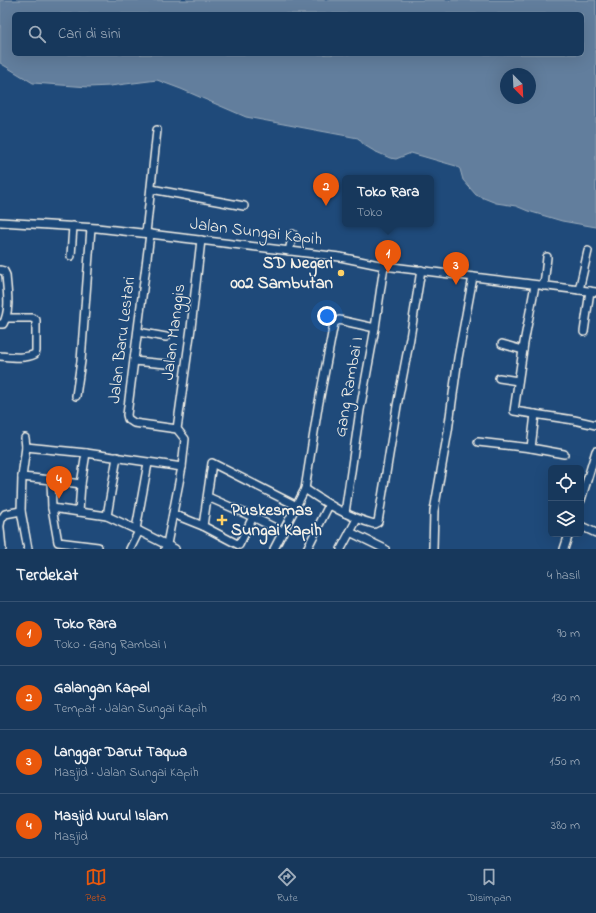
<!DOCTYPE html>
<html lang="id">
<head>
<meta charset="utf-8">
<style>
	body { margin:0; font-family:"Indie Flower",sans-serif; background:#203f62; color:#f1f3f6 }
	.controls { position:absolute; right:12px; bottom:12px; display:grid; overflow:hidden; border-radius:6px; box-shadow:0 4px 16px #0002 }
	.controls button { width:36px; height:36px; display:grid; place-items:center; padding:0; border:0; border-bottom:1px solid #365272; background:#17385c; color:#f1f3f6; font:20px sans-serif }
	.compass { position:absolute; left:500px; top:68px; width:36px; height:36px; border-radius:50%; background:#17385c; box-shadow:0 4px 16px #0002; rotate:156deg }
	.you { position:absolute; left:327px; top:316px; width:14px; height:14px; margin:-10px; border:3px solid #fff; border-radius:50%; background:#1a73e8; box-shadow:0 0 0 6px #1a73e833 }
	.badge { display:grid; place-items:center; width:26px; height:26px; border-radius:50%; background:#ea580c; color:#fff; font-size:13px; font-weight:700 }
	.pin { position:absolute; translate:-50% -33px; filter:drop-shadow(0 1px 2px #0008) }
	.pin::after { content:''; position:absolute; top:21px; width:14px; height:12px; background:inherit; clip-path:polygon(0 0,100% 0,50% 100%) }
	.popup { position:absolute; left:342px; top:175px; width:92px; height:52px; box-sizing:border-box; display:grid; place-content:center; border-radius:6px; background:#17385c; filter:drop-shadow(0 1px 3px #0005); font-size:13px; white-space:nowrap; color:#9eacbb }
	.popup b { font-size:15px; color:#f1f3f6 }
	.popup::after { content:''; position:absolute; left:50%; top:100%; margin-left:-8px; border:8px solid transparent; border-top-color:#17385c }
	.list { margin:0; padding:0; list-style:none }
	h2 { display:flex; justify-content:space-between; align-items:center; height:52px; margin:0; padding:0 16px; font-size:17px }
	h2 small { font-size:13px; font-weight:400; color:#9eacbb }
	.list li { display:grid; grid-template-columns:26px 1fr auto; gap:12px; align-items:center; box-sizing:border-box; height:64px; padding:0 16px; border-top:1px solid #365272 }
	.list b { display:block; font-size:15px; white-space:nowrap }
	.list p { margin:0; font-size:13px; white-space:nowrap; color:#9eacbb }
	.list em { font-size:13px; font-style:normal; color:#9eacbb }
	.icon { flex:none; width:22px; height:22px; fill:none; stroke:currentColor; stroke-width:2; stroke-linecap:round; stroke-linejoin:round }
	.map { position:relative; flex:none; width:596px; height:549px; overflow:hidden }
	.search { position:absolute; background:#17385c; box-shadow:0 4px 16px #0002; left:12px; right:12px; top:12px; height:44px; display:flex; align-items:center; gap:10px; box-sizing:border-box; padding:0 14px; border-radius:6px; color:#9eacbb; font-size:15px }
	.sheet { height:308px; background:#17385c }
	nav { display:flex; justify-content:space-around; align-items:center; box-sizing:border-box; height:56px; border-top:1px solid #365272; background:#17385c; font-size:11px; color:#9eacbb }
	nav a { display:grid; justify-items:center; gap:2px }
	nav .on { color:#ea580c }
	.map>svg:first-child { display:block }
	.water { fill:#627e9d; stroke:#9cacbb; fill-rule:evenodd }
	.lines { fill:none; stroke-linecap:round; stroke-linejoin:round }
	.minor-casing { stroke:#f4f1e8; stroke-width:10 }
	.minor { stroke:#1f4a7a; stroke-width:7 }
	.poi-dot { fill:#ffd166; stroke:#1f4a7a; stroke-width:1.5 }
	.labels { text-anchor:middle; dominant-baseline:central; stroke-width:3; stroke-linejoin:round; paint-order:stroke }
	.street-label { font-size:17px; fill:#f4f1e8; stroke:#1f4a7a }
	.poi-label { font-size:17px; font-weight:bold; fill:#f4f1e8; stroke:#1f4a7a; text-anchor:end }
</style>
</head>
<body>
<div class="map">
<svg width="596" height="549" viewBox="0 0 596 549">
	<rect width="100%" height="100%" fill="#1f4a7a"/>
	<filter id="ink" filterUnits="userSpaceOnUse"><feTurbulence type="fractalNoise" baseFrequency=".025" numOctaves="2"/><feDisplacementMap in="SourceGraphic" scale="8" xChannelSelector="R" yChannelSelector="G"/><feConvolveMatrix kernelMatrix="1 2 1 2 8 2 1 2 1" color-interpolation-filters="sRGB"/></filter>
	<g filter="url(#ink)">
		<path class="water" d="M0 0H596V227L562 221 528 211 516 206 496 203 476 195 463 180 460 169 456 166 411 153 396 159 390 158 374 151 364 145 358 138 246 117 181 89 157 80 110 86 89 87 33 83 0 63ZM14 14H582V54H14ZM506 74H530V98H506Z"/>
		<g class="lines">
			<defs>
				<g id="minor">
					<path d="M151 189 244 206"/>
					<path d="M0 222 97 228 150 234 340 257 384 266 596 292"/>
					<path d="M146 233 157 130"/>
					<path d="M150 234 127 415 128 419 134 423 177 429 185 439 182 467 167 544 165 549"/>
					<path d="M289 251 293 234"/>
					<path d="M71 256 73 226"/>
					<path d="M0 270 4 271 6 275C7 290 11 310 3 324H0"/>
					<path d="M535 285 524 343 514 411 574 420 596 425"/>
					<path d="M544 286 547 257"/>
					<path d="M579 290 588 251"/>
					<path d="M138 332 166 337"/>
					<path d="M584 332 590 291"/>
					<path d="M502 344 523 350"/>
					<path d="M0 356C11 357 25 359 35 354L36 351V320L32 318H7"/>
					<path d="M134 361 166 364"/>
					<path d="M499 378 518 381"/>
					<path d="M76 396 81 361 91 228"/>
					<path d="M177 429 191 328 201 240"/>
					<path d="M25 438 26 447 22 477 51 480 52 508"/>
					<path d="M478 442 531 448 564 454"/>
					<path d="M26 447 86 453 81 484 51 480"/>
					<path d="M531 448 535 414"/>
					<path d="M86 453 182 467"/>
					<path d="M22 477 21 511 28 549"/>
					<path d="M305 489C327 504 348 517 374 524L378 522 397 406 410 338 421 270"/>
					<path d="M581 500 596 451"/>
					<path d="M79 512 81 484"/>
					<path d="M345 513 360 410 375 328 384 266"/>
					<path d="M173 514 203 526 212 463 297 506"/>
					<path d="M107 516 117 457"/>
					<path d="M253 517 283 532"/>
					<path d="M0 525 1 520 5 514 21 511"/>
					<path d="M203 526 239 545 253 517 208 497"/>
					<path d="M581 526 596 533"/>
					<path d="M0 528 2 549"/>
					<path d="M136 529 148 463"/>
					<path d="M350 532 385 549"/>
					<path d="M98 547 58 542 52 508 107 516 139 531"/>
					<path d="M130 549 139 531 175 549"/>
					<path d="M274 549 305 489 318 407 334 323 339 320 375 328"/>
					<path d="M307 549 329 505"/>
					<path d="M341 549 357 519"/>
					<path d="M433 549 434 511 448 431 458 358 473 277"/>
					<path d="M564 549 569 534"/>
				</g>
			</defs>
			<use href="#minor" class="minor-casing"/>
			<use href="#minor" class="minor"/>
		</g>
	</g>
	<g class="poi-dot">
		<circle cx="341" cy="273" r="4"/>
		<path d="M220 514h4v4h4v4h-4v4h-4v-4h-4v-4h4z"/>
	</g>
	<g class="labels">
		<g class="street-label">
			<text transform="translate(256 232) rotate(7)">Jalan Sungai Kapih</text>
			<text transform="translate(174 332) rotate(-83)">Jalan Manggis</text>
			<text transform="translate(122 340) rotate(-83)">Jalan Baru Lestari</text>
			<text transform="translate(349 387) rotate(-80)">Gang Rambai I</text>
		</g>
		<g class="poi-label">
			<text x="333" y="263">SD Negeri<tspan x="333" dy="20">002 Sambutan</tspan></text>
			<text x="231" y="510" text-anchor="start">Puskesmas<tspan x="231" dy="20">Sungai Kapih</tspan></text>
		</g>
	</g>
</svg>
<div class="controls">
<button><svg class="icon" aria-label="locate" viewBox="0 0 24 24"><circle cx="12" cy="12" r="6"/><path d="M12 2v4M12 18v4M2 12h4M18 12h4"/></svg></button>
<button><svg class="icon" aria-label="layers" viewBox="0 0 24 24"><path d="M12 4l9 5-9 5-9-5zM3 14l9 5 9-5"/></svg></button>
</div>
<svg class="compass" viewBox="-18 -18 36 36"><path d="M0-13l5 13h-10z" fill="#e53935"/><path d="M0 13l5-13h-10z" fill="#9eacbb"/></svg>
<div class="you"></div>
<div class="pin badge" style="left:388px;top:273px">1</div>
<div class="popup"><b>Toko Rara</b>Toko</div>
<div class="pin badge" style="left:326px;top:206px">2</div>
<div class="pin badge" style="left:456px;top:285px">3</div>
<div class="pin badge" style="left:59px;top:499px">4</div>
<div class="search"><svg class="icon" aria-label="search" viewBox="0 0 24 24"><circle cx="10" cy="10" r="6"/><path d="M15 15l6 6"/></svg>Cari di sini</div>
</div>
<section class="sheet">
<h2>Terdekat<small>4 hasil</small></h2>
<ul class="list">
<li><span class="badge">1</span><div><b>Toko Rara</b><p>Toko · Gang Rambai I</p></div><em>90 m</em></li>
<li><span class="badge">2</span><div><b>Galangan Kapal</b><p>Tempat · Jalan Sungai Kapih</p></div><em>130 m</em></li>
<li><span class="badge">3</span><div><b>Langgar Darut Taqwa</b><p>Masjid · Jalan Sungai Kapih</p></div><em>150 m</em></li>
<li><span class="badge">4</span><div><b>Masjid Nurul Islam</b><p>Masjid</p></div><em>380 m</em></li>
</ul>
</section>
<nav>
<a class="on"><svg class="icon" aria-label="map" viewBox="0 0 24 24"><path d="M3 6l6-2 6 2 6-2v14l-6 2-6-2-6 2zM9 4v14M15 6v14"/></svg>Peta</a>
<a><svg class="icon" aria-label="directions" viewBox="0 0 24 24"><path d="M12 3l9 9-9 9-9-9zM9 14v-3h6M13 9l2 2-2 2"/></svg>Rute</a>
<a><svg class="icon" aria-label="saved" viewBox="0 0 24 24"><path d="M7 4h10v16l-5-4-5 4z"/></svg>Disimpan</a>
</nav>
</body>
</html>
